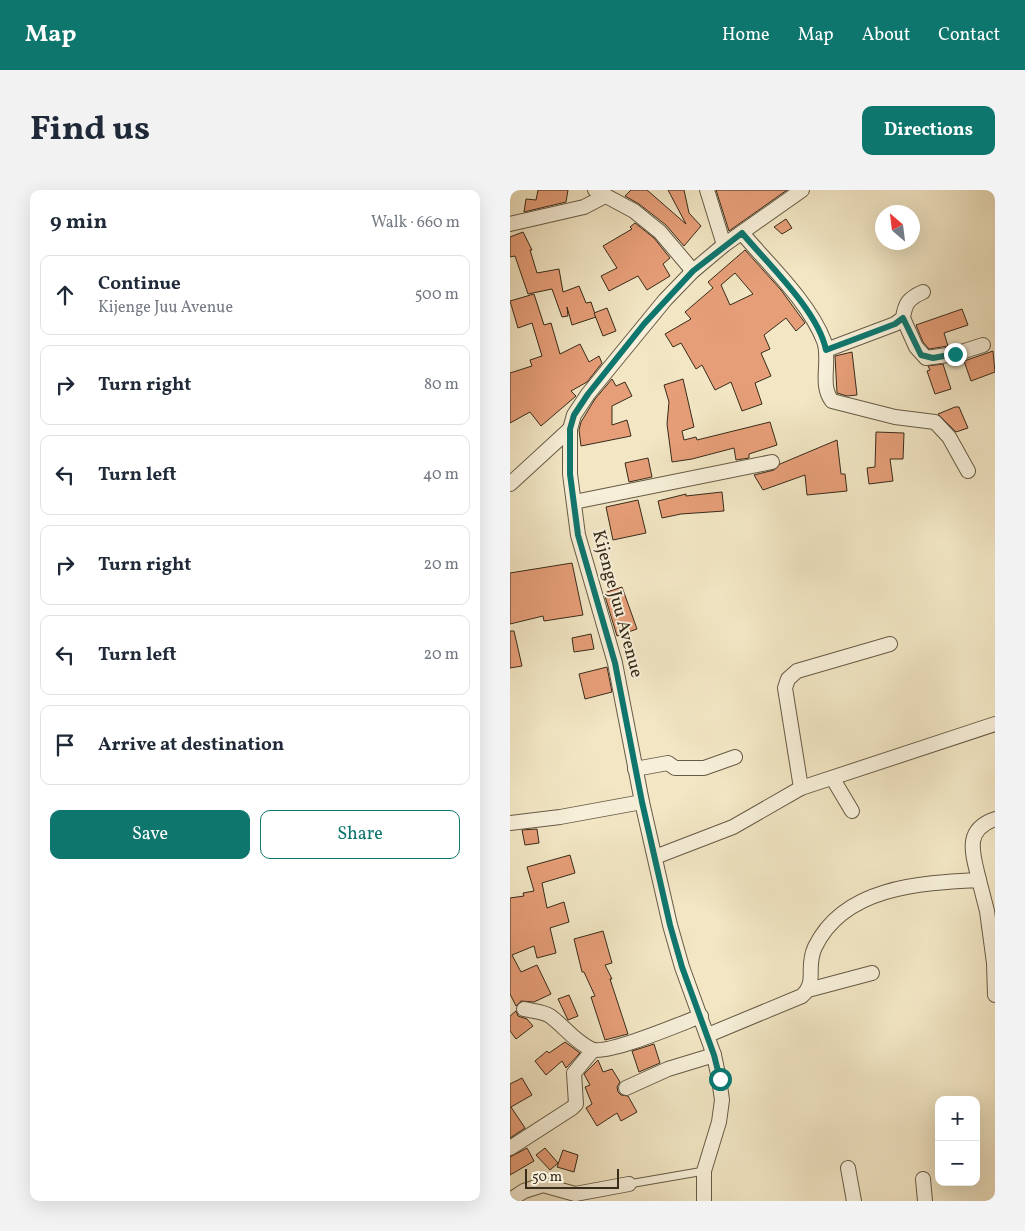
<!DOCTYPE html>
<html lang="en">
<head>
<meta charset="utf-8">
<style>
	body { margin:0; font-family:Vollkorn,serif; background:#f2f2f3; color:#1f2937 }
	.controls { position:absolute; right:15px; bottom:15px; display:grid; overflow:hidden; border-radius:10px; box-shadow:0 5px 20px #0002 }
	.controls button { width:45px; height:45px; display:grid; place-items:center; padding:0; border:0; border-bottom:1px solid #e0e1e3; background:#fff; color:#1f2937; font:25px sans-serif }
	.compass { position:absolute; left:365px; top:15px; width:45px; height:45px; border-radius:50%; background:#fff; box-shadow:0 5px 20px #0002; rotate:332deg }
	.scale { position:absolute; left:15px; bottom:12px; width:94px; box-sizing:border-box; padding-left:5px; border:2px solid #372b1a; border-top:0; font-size:14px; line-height:18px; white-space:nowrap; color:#372b1a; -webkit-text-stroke:4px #f7efd9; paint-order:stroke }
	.stop { position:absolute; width:15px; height:15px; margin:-11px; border:4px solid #0f766e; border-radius:50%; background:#fff }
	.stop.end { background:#0f766e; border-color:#fff; box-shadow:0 1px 5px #0008 }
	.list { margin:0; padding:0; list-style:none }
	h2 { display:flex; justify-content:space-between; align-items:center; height:65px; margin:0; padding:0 20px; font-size:21px }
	h2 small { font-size:16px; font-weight:400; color:#747a83 }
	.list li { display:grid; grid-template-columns:32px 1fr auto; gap:15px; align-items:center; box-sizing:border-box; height:80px; margin:0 10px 10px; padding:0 10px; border:1px solid #e0e1e3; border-radius:10px }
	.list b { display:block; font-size:19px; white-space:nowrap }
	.list p { margin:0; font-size:16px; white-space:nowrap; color:#747a83 }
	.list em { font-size:16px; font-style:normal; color:#747a83 }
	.actions { display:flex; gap:10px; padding:15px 20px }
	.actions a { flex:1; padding:11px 0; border:1px solid #0f766e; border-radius:10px; text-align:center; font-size:18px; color:#0f766e }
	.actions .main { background:#0f766e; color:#fff }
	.icon { flex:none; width:28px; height:28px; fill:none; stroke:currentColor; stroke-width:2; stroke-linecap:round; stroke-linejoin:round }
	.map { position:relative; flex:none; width:485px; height:1011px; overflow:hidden; border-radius:10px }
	header { display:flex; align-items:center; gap:30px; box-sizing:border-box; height:70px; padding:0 25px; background:#0f766e; color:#fff }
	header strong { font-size:24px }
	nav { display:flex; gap:28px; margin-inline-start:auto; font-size:18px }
	.intro { display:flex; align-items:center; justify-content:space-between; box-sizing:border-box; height:120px; padding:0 30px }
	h1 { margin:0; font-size:35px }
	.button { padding:12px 22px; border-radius:10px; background:#0f766e; color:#fff; font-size:18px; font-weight:700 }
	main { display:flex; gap:30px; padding:0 30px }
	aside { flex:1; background:#fff; border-radius:10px; box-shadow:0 5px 20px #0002 }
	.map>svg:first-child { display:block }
	.building { fill:#e69e78; stroke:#372b1a; fill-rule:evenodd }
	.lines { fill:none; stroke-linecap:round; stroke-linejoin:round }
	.lane-casing { stroke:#665a44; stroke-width:9 }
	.street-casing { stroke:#665a44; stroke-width:16 }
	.lane { stroke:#f7efd9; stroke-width:7 }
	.street { stroke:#f7efd9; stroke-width:14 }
	.route { stroke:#0f766e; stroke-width:6 }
	.labels { text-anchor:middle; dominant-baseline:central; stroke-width:4; stroke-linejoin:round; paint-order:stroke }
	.street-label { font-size:18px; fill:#372b1a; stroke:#f7efd9 }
</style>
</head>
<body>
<header>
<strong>Map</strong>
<nav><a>Home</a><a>Map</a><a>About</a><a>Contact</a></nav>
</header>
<div class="intro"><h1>Find us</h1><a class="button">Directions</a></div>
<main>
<aside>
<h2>9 min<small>Walk · 660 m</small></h2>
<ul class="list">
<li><svg class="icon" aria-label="ahead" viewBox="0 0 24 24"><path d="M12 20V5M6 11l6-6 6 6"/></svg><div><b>Continue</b><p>Kijenge Juu Avenue</p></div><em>500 m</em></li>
<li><svg class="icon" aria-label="right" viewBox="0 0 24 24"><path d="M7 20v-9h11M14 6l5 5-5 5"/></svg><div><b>Turn right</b></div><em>80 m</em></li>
<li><svg class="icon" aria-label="left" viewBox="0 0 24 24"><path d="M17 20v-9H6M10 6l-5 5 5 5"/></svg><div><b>Turn left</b></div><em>40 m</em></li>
<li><svg class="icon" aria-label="right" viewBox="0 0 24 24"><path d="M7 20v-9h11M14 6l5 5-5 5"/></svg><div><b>Turn right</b></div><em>20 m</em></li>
<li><svg class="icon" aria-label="left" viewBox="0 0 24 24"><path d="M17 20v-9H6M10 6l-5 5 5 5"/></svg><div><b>Turn left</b></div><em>20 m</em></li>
<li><svg class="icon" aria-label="arrive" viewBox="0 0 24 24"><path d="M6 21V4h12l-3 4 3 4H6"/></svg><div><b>Arrive at destination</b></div></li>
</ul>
<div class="actions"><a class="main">Save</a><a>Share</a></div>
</aside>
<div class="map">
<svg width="485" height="1011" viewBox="0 0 485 1011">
	<rect width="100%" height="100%" fill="#f2e6c4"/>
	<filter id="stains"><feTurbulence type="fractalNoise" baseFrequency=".004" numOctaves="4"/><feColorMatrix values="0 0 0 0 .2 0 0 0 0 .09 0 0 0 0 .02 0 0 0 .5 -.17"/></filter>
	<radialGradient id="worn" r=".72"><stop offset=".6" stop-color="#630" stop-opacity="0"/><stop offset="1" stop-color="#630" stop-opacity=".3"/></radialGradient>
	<g class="building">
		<path d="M28 0H58L56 12 14 22 16 9 26 10Z"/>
		<path d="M121 0H137L176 34 158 0H174L179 23 191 36 174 56 156 35 129 14 115 6Z"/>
		<path d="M206 0H277L219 41Z"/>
		<path d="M276 29 282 38 272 44 264 37Z"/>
		<path d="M125 33 144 48 160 68 153 74 160 86 137 100 128 86 99 101 91 86 107 78 93 56 122 39 120 37Z"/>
		<path d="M13 42 22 60H20L27 83 49 79 53 102 69 96 76 113 81 112 86 127 62 135 57 117 58 126 52 127 42 99 18 104 5 66 0 67V47Z"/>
		<path d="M235 60 271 100 295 133 286 141 276 128 254 145 260 159 251 163 261 186 245 193 252 214 232 221 221 192 205 200 192 175 186 179 171 153 163 157 155 144 181 129 175 122 203 98 198 92ZM225 83 243 104 220 115 211 95Z"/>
		<path d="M24 104 34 135 41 133 50 164 70 154 79 172 89 166 92 173 77 192 61 201 66 206 31 236 20 222 0 233V183L22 176 20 170 32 166 22 133 8 138 0 111Z"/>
		<path d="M97 118 106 141 93 146 84 123Z"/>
		<path d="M452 119 458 135 434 143 438 156 419 159 413 152 406 135Z"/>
		<path d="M483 161 485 182 461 191 454 171Z"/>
		<path d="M342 162 347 205 337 206 327 203 325 166Z"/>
		<path d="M433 174 441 199 425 204 417 181 420 180 418 176Z"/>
		<path d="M102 189 106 196 115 192 122 206 102 216V235L117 230 121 246 71 256 69 240 71 232 85 209Z"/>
		<path d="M173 189 184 237 172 241 174 250 186 247 187 250 260 232 267 255 239 264V268L226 270 224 258 182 269 162 272 157 234 159 212 154 195Z"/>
		<path d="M445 217H449L458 238 446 242 428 224Z"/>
		<path d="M366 242 394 243 393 269H380L383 291 359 294 357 278 365 277Z"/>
		<path d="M327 250 331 284H335L337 301 297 305 295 285 253 300 244 285 264 280 270 274Z"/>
		<path d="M138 268 142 287 119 292 115 273Z"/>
		<path d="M212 302 214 321 171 324 152 328 148 311 176 304V306Z"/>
		<path d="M128 310 136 343 103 350 96 317Z"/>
		<path d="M62 373 73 425 34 431 33 426 0 434V383Z"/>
		<path d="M112 397 127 439 107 446 94 403Z"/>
		<path d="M0 441H4L12 476 0 478Z"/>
		<path d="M81 444 84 459 64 462 62 448Z"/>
		<path d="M97 477 102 502 75 509 69 484Z"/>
		<path d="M27 639 29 653 15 655 12 640Z"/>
		<path d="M60 665 65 683 32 693 37 718 54 712 59 732 40 738 46 763 27 768 24 756 2 765 11 782 27 775 41 804 24 812 11 811 6 816 0 804V708L14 706 13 703 24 701 17 677Z"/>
		<path d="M93 741 102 773 95 775 102 789H100L118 844 95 850 81 807 85 806 74 782H72L64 749Z"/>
		<path d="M59 805 68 826 58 830 48 809Z"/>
		<path d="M6 821 8 826 17 829 23 836 6 849 0 841V826Z"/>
		<path d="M55 852 70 863 56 878 52 871 36 885 25 871 37 861 39 863Z"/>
		<path d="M144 854 150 873 129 882 122 861Z"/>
		<path d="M88 870 93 882 102 879 110 892 107 897 108 902 111 905 118 906 127 922 111 931 107 923 87 936 76 918 82 914 75 897 80 895 74 884Z"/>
		<path d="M12 888 22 905 1 917 15 938 0 948V894Z"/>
		<path d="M17 958 24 971 0 985V967Z"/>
		<path d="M35 958 48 973 40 980 26 965Z"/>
		<path d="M53 960 68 965 64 982 47 977Z"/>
	</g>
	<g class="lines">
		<defs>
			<path id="lane" d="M119 994 194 981"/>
			<g id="street">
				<path d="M85 0 124 21 150 42 183 81"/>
				<path d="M197 0 214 55"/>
				<path d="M0 34 74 17 95 6"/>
				<path d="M232 43C259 75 299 112 314 151 321 170 309 195 322 211L385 227 425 232 439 247 458 281"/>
				<path d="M393 128 406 157 416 168 445 164 473 155"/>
				<path d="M316 160 385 134 393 128C395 113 399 108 413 102"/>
				<path d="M0 294 60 239"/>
				<path d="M64 312 262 272"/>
				<path d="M125 579 158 573 165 578H194L225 567"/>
				<path d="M323 589 342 621"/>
				<path d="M291 598 275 498 278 489 287 481 380 454"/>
				<path d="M0 633 50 627 132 612"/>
				<path d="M145 667 223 637 291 598 485 534"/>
				<path d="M469 690C463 664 453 640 485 629"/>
				<path d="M298 800 362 783"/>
				<path d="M14 819C21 821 33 821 40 826 54 836 64 851 81 859 96 866 172 833 191 826"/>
				<path d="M198 845 292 806C308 791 295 778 305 757 334 697 409 693 469 690L477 721 484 773 485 805"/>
				<path d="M116 898 158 879 204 865"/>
				<path d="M0 958 62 918 66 914 64 883 83 860"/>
				<path d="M338 978 344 1011"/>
				<path d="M413 989 415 1011"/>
				<path d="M0 1010 14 1001 33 995 65 1004 119 994"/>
				<path d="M194 1011V981L209 932 212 910 209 889 204 865 172 777 160 735 132 612 105 473 68 345 60 284V239L64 225 78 204 155 110 183 81 214 55 292 0"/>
			</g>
		</defs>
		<use href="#lane" class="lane-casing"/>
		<use href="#street" class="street-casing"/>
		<use href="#lane" class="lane"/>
		<use href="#street" class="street"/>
	</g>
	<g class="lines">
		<path class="route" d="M210 889 204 865 172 777 160 735 132 612 105 473 68 345 60 284V239L64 225 78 204 134 134 183 81 232 43C258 74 308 121 316 160L385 134 393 128 411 165 423 168 445 164"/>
	</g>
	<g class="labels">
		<g class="street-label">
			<text transform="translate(107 414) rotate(75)">Kijenge Juu Avenue</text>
		</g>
	</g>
	<rect width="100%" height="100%" filter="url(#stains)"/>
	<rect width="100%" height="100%" fill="url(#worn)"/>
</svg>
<div class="controls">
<button>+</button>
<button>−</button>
</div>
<svg class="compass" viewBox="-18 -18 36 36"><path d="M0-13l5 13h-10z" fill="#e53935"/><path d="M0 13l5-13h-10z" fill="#747a83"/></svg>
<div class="scale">50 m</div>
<div class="stop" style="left:210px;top:889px"></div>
<div class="stop end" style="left:445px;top:164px"></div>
</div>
</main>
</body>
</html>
